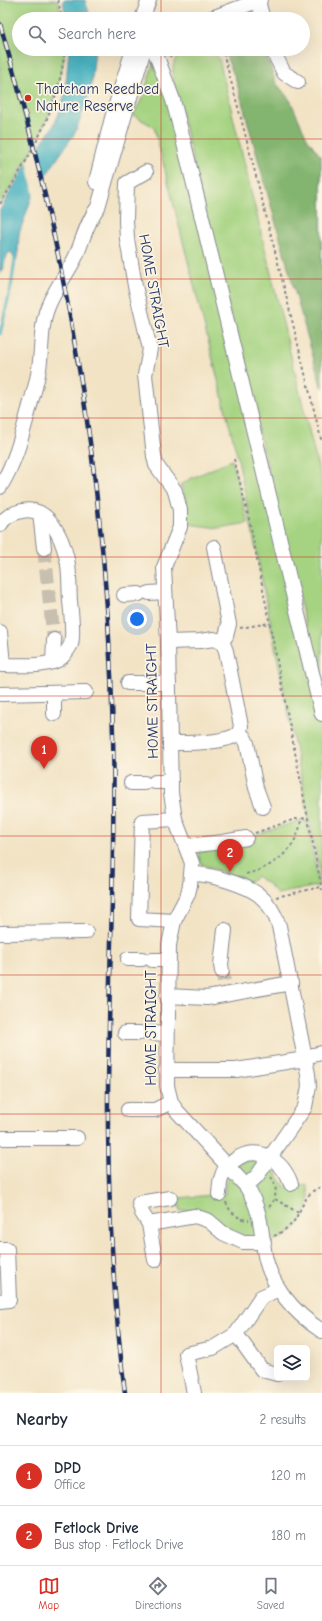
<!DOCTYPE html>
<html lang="en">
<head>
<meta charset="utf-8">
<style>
	body { margin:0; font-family:"Comic Neue",sans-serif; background:#f2f2f3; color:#1f2937 }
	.controls { position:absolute; right:12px; bottom:12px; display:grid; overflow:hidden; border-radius:6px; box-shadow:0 4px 16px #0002 }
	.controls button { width:36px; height:36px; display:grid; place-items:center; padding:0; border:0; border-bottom:1px solid #e0e1e3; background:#fff; color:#1f2937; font:20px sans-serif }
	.you { position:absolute; left:137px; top:619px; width:14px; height:14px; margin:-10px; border:3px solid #fff; border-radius:50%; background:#1a73e8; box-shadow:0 0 0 6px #1a73e833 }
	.badge { display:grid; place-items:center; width:26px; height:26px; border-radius:50%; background:#d93025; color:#fff; font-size:13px; font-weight:700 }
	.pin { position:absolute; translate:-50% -33px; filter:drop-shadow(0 1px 2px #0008) }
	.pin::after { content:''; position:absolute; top:21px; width:14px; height:12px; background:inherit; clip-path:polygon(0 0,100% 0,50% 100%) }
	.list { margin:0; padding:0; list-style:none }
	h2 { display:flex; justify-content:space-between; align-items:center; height:52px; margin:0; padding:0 16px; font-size:17px }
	h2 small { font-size:13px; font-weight:400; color:#747a83 }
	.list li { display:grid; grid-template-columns:26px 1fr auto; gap:12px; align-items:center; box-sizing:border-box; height:60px; padding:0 16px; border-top:1px solid #e0e1e3 }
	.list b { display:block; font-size:15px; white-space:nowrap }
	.list p { margin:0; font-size:13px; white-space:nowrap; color:#747a83 }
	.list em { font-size:13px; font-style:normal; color:#747a83 }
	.icon { flex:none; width:22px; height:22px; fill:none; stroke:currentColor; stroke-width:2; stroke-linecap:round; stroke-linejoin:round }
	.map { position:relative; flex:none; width:322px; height:1393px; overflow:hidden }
	.search { position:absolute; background:#fff; box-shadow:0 4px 16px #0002; left:12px; right:12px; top:12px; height:44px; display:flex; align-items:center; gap:10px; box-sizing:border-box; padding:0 14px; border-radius:22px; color:#747a83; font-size:15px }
	.sheet { height:172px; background:#fff }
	nav { display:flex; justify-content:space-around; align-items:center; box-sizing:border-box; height:56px; border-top:1px solid #e0e1e3; background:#fff; font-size:11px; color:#747a83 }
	nav a { display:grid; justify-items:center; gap:2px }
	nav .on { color:#d93025 }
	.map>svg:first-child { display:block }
	.green { fill:#a5d381; stroke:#608170 }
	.forest { fill:#84b56f; stroke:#507266 }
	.water { fill:#42b0bf; stroke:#2e708e }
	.pier { fill:#f2e3c5 }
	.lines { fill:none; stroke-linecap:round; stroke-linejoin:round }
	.stream { stroke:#42b0bf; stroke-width:3 }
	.minor-tunnel { stroke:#c7bfb0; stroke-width:14; stroke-dasharray:14 7; stroke-linecap:butt }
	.minor-casing { stroke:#868992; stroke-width:16 }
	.path { stroke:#868992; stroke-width:2; stroke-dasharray:3 3; stroke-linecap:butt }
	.minor { stroke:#fff; stroke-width:14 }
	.rail-casing { stroke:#1b2f5e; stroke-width:4.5 }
	.rail { stroke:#fcf5e5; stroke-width:3; stroke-dasharray:9; stroke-linecap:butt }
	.grid { fill:none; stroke:#c8321e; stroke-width:1; stroke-opacity:0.55 }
	.poi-dot { fill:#c8321e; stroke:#fcf5e5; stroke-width:1.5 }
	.labels { text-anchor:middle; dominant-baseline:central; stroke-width:3.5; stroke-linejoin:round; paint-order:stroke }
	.poi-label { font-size:15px; fill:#1b2f5e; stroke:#fcf5e5; text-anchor:start }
	.street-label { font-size:15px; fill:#1b2f5e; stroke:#fcf5e5 }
</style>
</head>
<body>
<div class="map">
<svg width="322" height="1393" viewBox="0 0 322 1393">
	<rect width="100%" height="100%" fill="#fcf5e5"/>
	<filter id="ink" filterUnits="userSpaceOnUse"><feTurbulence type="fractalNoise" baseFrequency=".025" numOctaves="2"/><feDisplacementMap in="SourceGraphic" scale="8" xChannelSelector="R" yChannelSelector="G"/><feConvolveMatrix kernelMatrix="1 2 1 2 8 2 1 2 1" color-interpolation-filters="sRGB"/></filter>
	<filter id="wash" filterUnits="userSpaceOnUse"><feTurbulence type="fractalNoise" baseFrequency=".012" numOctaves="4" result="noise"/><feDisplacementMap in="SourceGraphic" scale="16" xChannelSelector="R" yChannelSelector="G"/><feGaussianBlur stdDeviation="0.9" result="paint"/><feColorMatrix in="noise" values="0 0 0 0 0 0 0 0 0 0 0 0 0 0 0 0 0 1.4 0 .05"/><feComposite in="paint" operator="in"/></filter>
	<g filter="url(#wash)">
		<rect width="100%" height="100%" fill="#f2e3c5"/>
		<g class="green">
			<path d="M0 0H58L62 19H19V49H65C59 108 31 155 0 204Z"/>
			<path d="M188 49C200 49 212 47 219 59L322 484V692L174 83C172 67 171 57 188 49Z"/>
			<path d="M154 60 172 102 322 721V884L238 459 154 127 133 115 143 97Z"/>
			<path d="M232 460 248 523 218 528 188 524C187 510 187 498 180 485L192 478Z"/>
			<path d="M307 821 319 884 317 886 277 894 268 884 256 876 251 882 201 864 198 852 229 848 250 844 249 837 295 822Z"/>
			<path d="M259 1158 272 1168 286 1188 307 1185C308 1189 309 1193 309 1197 309 1215 293 1237 275 1240 267 1241 253 1236 244 1236L192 1210 180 1211 178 1198 225 1194V1184L236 1164Z"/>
		</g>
		<path class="forest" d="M223 49H264L276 83 290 100 307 138 321 157 322 389 236 80Z"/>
		<g class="water">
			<path d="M63 0H85L91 19H66Z"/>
			<path d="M69 49H95L91 89 78 125 75 133 33 194 19 234 18 252 16 262 11 252 8 253 0 275V210L26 165 54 125 60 111 65 93Z"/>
		</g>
		<path class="pier" d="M37 146 45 179 34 196 27 161Z"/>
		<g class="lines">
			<path class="stream" d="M0 334 11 287 15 259"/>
		</g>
	</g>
	<g filter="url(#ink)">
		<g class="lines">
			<g class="minor-tunnel">
				<path d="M44 548 54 640"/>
				<path d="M222 971 224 981"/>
			</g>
			<defs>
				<g id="minor">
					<path d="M258 1 263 19"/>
					<path d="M142 19 149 0"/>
					<path d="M209 19 260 0"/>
					<path d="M154 49 173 100 181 131 322 714"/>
					<path d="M272 49 284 73 298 82"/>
					<path d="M146 172 127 183 126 220 127 239 135 286 150 349 145 375 154 456 156 465 175 491 180 510V527L164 567 168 642 171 793 175 819 192 863 190 885 188 894 174 921 169 945 167 1086 171 1102 176 1110 246 1186C260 1208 261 1225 264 1250 269 1285 294 1313 322 1331"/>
					<path d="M96 182 112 118 133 49"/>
					<path d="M0 487C16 462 23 431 31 402 35 388 39 375 40 361 42 344 41 328 46 312 52 292 67 275 76 256 83 240 87 221 98 207L144 49"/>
					<path d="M40 513 44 548"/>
					<path d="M0 525C5 516 13 513 22 511 49 505 62 538 67 559 70 572 69 588 70 601 71 612 74 634 71 644 70 647 65 654 62 657 50 668 19 665 3 665L0 664"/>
					<path d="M214 547 229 624 226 636 221 641"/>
					<path d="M149 593 165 592"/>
					<path d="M124 595 139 594"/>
					<path d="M0 632 3 665"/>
					<path d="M168 642 200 641 214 639 223 643 226 651 241 726 239 733C226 744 186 743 170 743"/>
					<path d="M53 662 54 640"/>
					<path d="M128 683H143"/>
					<path d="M154 683H169"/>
					<path d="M0 694 86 692"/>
					<path d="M54 714V693"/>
					<path d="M239 733 244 737 247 743 256 788 263 807"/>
					<path d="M155 782H171"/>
					<path d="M131 783H144"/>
					<path d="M187 846 223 842 246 838"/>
					<path d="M192 874C208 873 246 885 259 895 269 903 275 914 279 926L308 1074 309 1086 305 1107 257 1176 246 1186"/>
					<path d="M174 921 139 919 142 821 175 819"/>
					<path d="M0 933 86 932"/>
					<path d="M128 959H142"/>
					<path d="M152 960H169"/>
					<path d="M222 971 221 965 225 930"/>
					<path d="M167 996 207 998 291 983"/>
					<path d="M125 1033H140"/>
					<path d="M151 1033 167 1034"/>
					<path d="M304 1057 322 1053"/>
					<path d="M166 1070H236L305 1059"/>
					<path d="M128 1110H155L171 1102"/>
					<path d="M0 1138H77"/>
					<path d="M219 1194C220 1188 219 1181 222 1176 224 1168 229 1164 235 1160 258 1143 283 1161 291 1184"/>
					<path d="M149 1224 195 1216 209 1221 223 1233 243 1242H264"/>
					<path d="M0 1249H7L9 1300 0 1301"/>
					<path d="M155 1260 149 1224 142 1213 139 1203 170 1198"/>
					<path d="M236 1334 262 1370 277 1374"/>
					<path d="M194 1393 186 1354 213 1348 236 1334 261 1297 279 1289"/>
				</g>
			</defs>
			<use href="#minor" class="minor-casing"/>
			<g class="path">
				<path d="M58 0 62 19"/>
				<path d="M219 49 223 52C259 182 290 312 322 443"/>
				<path d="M170 57 177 49"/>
				<path d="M0 204C31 155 59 108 65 49"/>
				<path d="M234 459 250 523 322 890"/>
				<path d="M240 628 270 623"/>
				<path d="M255 833 295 819H301"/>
				<path d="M246 874C273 868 299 848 301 819L308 817"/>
				<path d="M276 897 321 887"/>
				<path d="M275 1199 299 1213"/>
				<path d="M226 1202C229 1212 239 1220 249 1220"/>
				<path d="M269 1207C277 1198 278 1187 271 1177"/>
				<path d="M274 1236C281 1232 289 1228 294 1221 302 1209 306 1190 322 1187"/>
			</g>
			<use href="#minor" class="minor"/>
			<defs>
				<path id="rail" d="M0 24C68 253 108 495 113 735 116 866 107 998 108 1130 109 1218 114 1306 125 1393"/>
			</defs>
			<use href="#rail" class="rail-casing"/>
			<use href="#rail" class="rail"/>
		</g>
	</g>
	<path class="grid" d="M161 0V19M161 49V1393M0 139H322M0 279H322M0 418H322M0 557H322M0 696H322M0 836H322M0 975H322M0 1114H322M0 1254H322"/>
	<circle class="poi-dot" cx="28" cy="98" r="4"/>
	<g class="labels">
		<g class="poi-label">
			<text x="36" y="89">Thatcham Reedbed<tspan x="36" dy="17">Nature Reserve</tspan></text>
		</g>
		<g class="street-label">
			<text transform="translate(154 291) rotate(80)">HOME STRAIGHT</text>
			<text transform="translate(152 701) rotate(-91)">HOME STRAIGHT</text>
			<text transform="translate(151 1028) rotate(-90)">HOME STRAIGHT</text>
		</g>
	</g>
</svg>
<div class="controls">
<button><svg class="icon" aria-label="layers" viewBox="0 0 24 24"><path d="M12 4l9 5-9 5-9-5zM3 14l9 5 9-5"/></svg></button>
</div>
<div class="you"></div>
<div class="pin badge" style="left:44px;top:769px">1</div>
<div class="pin badge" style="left:230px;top:872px">2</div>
<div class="search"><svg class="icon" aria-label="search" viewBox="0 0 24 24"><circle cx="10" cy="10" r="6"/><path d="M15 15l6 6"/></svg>Search here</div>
</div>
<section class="sheet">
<h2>Nearby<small>2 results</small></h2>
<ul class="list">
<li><span class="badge">1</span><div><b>DPD</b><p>Office</p></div><em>120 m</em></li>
<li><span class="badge">2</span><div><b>Fetlock Drive</b><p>Bus stop · Fetlock Drive</p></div><em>180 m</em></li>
</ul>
</section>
<nav>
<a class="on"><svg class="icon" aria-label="map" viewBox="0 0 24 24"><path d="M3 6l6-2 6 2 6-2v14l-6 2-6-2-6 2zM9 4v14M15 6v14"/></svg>Map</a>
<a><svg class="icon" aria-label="directions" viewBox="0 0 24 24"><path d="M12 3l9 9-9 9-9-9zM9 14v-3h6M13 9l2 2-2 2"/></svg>Directions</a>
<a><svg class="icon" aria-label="saved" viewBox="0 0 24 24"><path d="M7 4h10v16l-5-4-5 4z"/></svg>Saved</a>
</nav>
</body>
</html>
